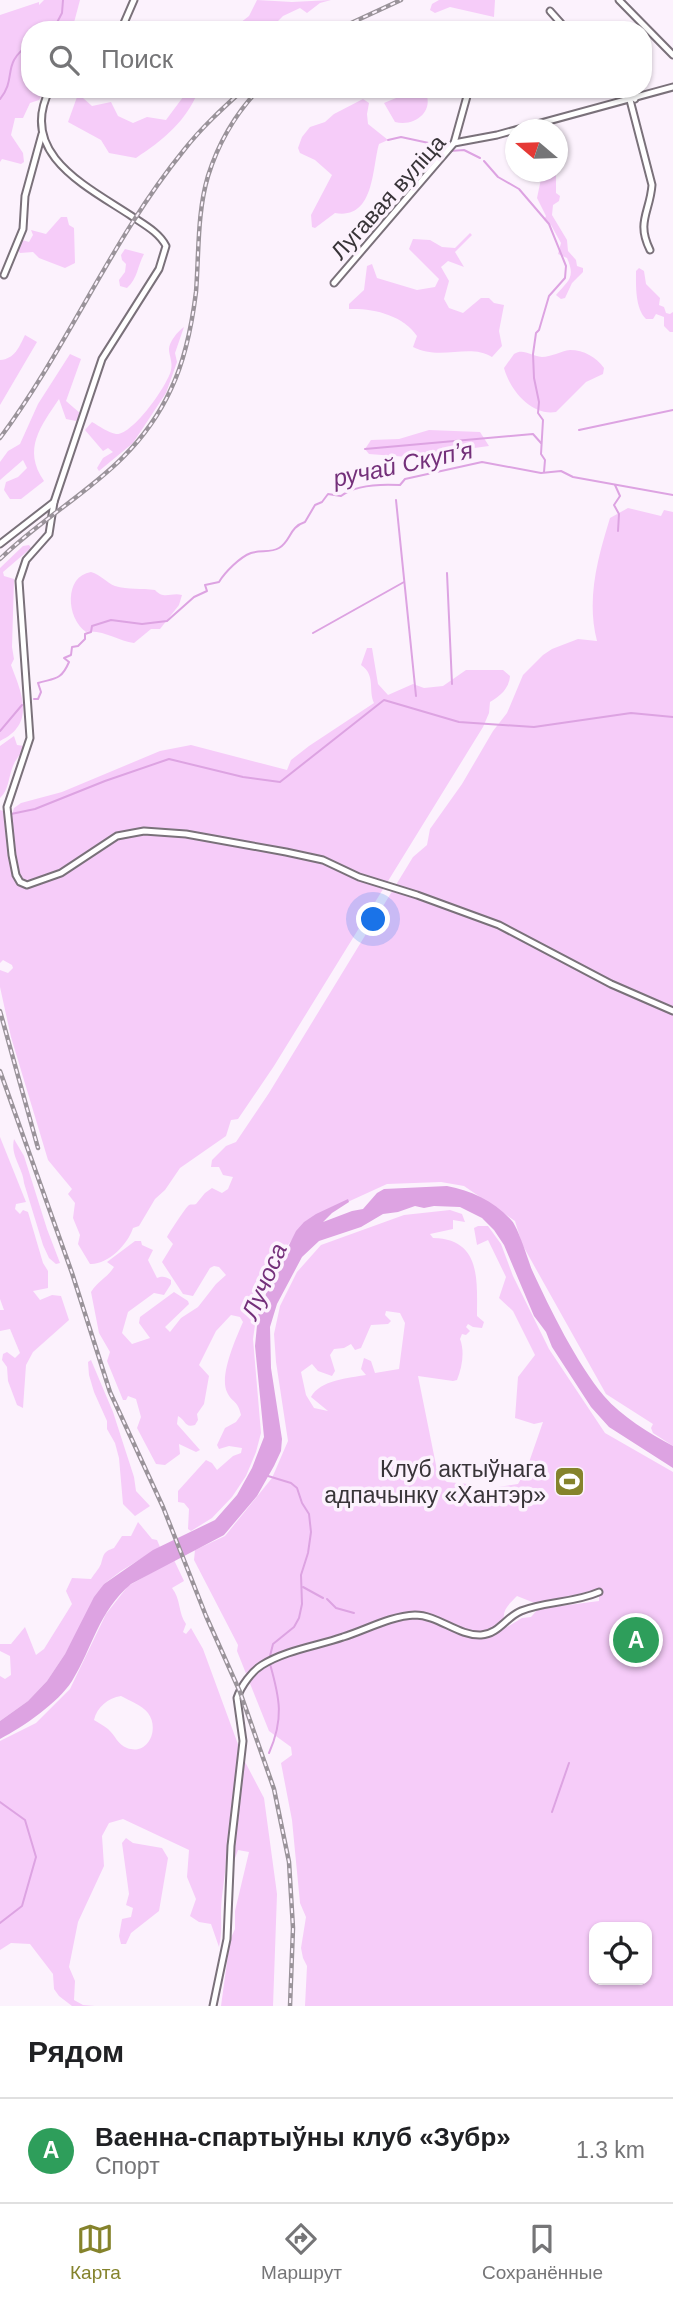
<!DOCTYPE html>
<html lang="ru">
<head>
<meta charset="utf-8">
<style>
	body { margin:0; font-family:Helvetica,sans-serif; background:#f2f2f2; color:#202124 }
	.controls { position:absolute; right:21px; bottom:21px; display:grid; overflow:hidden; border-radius:14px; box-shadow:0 2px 5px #0004 }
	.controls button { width:63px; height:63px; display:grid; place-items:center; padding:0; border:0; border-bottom:2px solid #e0e0e0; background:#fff; color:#202124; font:35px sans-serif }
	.compass { position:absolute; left:505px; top:119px; width:63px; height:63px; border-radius:50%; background:#fff; box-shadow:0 2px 5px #0004; rotate:289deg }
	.you { position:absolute; left:374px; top:920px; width:24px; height:24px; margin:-18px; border:5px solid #fff; border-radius:50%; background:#1a73e8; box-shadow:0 0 0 10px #1a73e833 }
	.badge { display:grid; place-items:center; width:46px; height:46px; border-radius:50%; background:#85832c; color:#fff; font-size:23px; font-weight:700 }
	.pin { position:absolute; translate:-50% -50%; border:4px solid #fff; box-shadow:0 2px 7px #0006 }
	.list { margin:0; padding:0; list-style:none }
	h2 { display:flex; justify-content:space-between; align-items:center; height:91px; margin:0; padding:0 28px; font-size:30px }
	h2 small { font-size:23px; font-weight:400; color:#757577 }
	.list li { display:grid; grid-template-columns:46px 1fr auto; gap:21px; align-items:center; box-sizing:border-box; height:105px; padding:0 28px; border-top:2px solid #e0e0e0 }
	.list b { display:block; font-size:26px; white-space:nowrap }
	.list p { margin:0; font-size:23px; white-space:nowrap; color:#757577 }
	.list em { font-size:23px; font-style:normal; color:#757577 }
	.icon { flex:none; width:38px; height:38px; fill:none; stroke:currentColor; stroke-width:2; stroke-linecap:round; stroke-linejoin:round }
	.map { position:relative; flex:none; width:673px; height:2006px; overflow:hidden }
	.search { position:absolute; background:#fff; box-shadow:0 2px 5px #0004; left:21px; right:21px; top:21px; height:77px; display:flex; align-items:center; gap:18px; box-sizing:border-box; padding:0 24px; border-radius:28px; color:#757577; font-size:26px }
	.sheet { height:196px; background:#fff }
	nav { display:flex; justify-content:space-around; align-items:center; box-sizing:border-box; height:98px; border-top:2px solid #e0e0e0; background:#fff; font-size:19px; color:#757577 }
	nav a { display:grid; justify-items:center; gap:4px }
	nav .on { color:#85832c }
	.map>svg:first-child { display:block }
	.green { fill:#f6ccf9; fill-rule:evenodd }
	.water { fill:#dda3e2 }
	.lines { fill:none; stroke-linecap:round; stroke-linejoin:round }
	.stream { stroke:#dda3e2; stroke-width:2 }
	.minor-casing { stroke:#7a717a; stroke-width:9 }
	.minor { stroke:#fff; stroke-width:5 }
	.rail-casing { stroke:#9a939a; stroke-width:4.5 }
	.rail { stroke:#fcf2fd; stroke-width:2; stroke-dasharray:5; stroke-linecap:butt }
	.labels { text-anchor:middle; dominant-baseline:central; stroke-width:7; stroke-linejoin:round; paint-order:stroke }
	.street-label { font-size:23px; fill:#383438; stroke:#fcf2fd }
	.poi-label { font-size:23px; fill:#383438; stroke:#fcf2fd; text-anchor:end }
	.water-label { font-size:24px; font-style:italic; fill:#74307a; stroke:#fcf2fd }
</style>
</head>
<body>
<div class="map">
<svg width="673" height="2006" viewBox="0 0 673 2006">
	<rect width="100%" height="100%" fill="#fcf2fd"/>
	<g class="green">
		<path d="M44 0H80L72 30H30V89H45L39 100 30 103 23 118H15L11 135 23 153 24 162 21 164 2 159 0 162V15L39 2V5Z"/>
		<path d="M257 0 292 2 331 0 320 3 307 13 300 8 283 16 269 30H231L249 16Z"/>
		<path d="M439 0H495L494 17 450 7 435 13 430 10 432 4Z"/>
		<path d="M189 89H199C187 121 163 140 136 158L109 153 101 140 68 122 77 97 83 98 92 106 111 102 118 116 133 123 147 117 166 120Z"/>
		<path d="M391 89H405L406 95 421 91 426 93C434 113 413 127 395 122L384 103 396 98Z"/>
		<path d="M363 99 369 103 367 114 368 124 388 140 379 144C372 167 375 220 335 213L315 228 312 227 311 215 332 175 315 160 300 153 298 148 302 137 310 127 325 122 334 114Z"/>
		<path d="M538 172H546L547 175 549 172 556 173V193L560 196 559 201 553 205 552 215 567 240 568 251 576 260 577 266 583 268V272L572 283 565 298 561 299 556 295C568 281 576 278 567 258L558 254 561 243 551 225 544 220 546 216 537 198 541 179 536 176Z"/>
		<path d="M61 217H67L69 225 74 228 75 263 65 268 39 258 33 252 20 253 18 250 22 240 29 242 33 235 31 230 46 234Z"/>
		<path d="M470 233 472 235 455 252 464 267 448 261 441 267 449 281 444 299 449 308 463 313 481 298H489L494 303 504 305 499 331 502 346 492 357C470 343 440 361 413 347L417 336C403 315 373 308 349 309V304L364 290 367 266 372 264 377 278 417 290 435 287 439 279 409 249 413 239 430 240 442 247 455 248Z"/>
		<path d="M125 249 144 254C137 267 138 278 127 288L120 286 119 280 125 272 126 264 122 260 121 255Z"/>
		<path d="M639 268 644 271 646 284 660 298 659 305 664 307 666 313 670 314 673 312V332H670L664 326V317L656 314 653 319H646C635 308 636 286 636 271Z"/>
		<path d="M184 327 175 353 177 362 166 393 133 443 99 471 97 468 103 458 113 452 108 448 103 451 85 430 92 422C99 426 109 433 116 434 132 436 168 385 171 370 173 362 169 356 169 349 169 342 178 331 184 327Z"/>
		<path d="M25 335 37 342 0 405V360C15 359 19 347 25 335Z"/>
		<path d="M570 350C584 350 596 357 604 368L603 374 586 382 556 412C531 416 510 390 504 368L514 354C524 348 530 356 542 357 551 357 561 351 570 350Z"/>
		<path d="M70 354 81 359 66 401 81 414 76 421 66 419 59 399C41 426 22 449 44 481L21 499H10L4 490 6 482 18 477 27 468 23 460 0 480V462L8 451 20 444 38 404Z"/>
		<path d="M429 430 480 432 489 446 408 457 369 454 365 449 371 440 399 439Z"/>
		<path d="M628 508 661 516 664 510 673 512V1446L653 1433 651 1428 653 1424 606 1394 522 1244 515 1221 464 1186 441 1182 387 1184 306 1221 285 1249 268 1281 257 1311 253 1339 261 1433 256 1452 246 1476 232 1497 212 1518 191 1531 188 1529 189 1509 184 1503 178 1502V1491L206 1460 212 1463 217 1470 233 1456 241 1453 242 1448 229 1446 219 1449 217 1445 225 1428 236 1422 241 1415C238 1400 232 1403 227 1392 219 1376 236 1338 243 1322L240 1317 231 1315 216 1331 199 1365 209 1376 204 1404 197 1414 198 1420 195 1425C184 1428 186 1420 178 1416L177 1424 200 1450 196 1452 179 1444 180 1454 165 1465 156 1464 137 1428 141 1417 136 1399 128 1396 126 1400H123L107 1361 110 1352 99 1333 91 1292C98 1281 108 1277 114 1267L107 1262 135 1241H141L142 1245 153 1250 148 1260 157 1278C162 1276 165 1276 171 1280V1284L164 1295 154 1293 128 1312 122 1333 132 1344 150 1338 139 1323 140 1317 174 1292 188 1301 189 1304 165 1327 170 1332 181 1318 198 1307 216 1284 226 1275 219 1267 214 1266 210 1268 193 1296 183 1294 162 1262 173 1244 167 1237C169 1233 186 1207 189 1205 191 1204 194 1205 196 1204L205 1193 212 1188 222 1193 228 1189 233 1177 223 1175 219 1167H211L212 1160 226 1146 236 1142 269 1093 413 857 427 845 430 829 462 784 493 731 507 713 523 675 543 655 552 649 578 639 597 641C586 599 598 557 610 518Z"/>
		<path d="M29 545 31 548 3 572 4 576 14 579 12 647 14 659 11 665C22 694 36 724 0 741V568L23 546Z"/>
		<path d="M91 572C101 575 107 583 115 586 128 590 142 588 155 590 164 600 171 592 182 595L179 605 160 629H151L134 643C118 641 102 629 86 632 66 618 64 576 91 572Z"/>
		<path d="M367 648H372L378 684 388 695 413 684 424 688 443 686 466 670H503L510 676C509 689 500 696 490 702L489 713 483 727 274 1066 238 1119 231 1120 226 1136 180 1168 165 1190 155 1199 139 1226 133 1228C128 1244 108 1265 90 1264L78 1244 80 1235 73 1218 75 1203 68 1194 72 1189 48 1160 11 1037 0 987V970L8 973 13 968 12 965 3 960 0 963V810L3 811 5 821 10 822 14 808 21 803 62 792 160 751 191 745 287 770 291 760 309 746 374 703C368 690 376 675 361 665Z"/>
		<path d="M14 736 17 745 24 746C22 754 16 758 13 766 8 778 9 790 0 798V746Z"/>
		<path d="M0 1137 26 1202 16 1204 15 1209 20 1214 23 1210 28 1212 43 1263 48 1271V1288L33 1291 40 1300 52 1295 61 1296 69 1320 33 1352 26 1365 23 1408 17 1405 8 1381 7 1367 2 1360 3 1354 7 1352 15 1358 20 1353 10 1329 0 1331V1310H4L0 1299Z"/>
		<path d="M14 1139 24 1156 47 1229 60 1263 56 1264 49 1258 43 1245 24 1183C23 1168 10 1156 14 1139Z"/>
		<path d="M450 1210 462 1214 465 1222 453 1220V1229L430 1234 433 1238C481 1239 477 1279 477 1316L484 1322 482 1328 473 1327 468 1324 466 1327 470 1331 466 1335 462 1334 460 1339C465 1352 462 1367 457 1380L453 1381 418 1376 438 1475 447 1482 468 1484 470 1491 518 1484 527 1468 543 1422 534 1424 515 1418 518 1377 535 1355 513 1311 499 1298 506 1277 488 1240 477 1245 474 1228 478 1226H488L501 1244 513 1276 549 1349 605 1433 673 1472V2006H305L307 1966 303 1958 301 1948 306 1917 300 1903 292 1820 281 1763 292 1755 291 1747 269 1731 237 1651 238 1645 194 1560 195 1550 225 1536 272 1478 288 1441 276 1362 274 1334 280 1306 297 1272 321 1245 404 1215ZM386 1311 400 1313 405 1323 399 1369 375 1373 371 1361 364 1358 361 1369 366 1375C349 1378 320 1380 311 1397L328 1411 314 1408 306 1395 301 1372 312 1364 318 1371 332 1376 335 1371 330 1355 334 1349 344 1348 351 1344 355 1350 361 1348 371 1325 388 1324 391 1321 385 1315ZM599 1589V1601L538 1609 531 1617 522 1618 507 1627C499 1613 507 1606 517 1596L537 1604ZM594 1927H647V1980H594Z"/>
		<path d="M91 1360 113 1412 134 1477 136 1491 150 1506 135 1516 123 1504 119 1458 115 1443 107 1429V1421L94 1392 89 1375 88 1362Z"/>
		<path d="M138 1522 152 1539 157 1540 160 1547 121 1571 104 1584 65 1654 47 1681 28 1701 0 1721V1676L5 1679 11 1675 10 1656 0 1651V1644H11L25 1627 36 1655 44 1649 72 1604 66 1591 72 1578 91 1579C94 1574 99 1569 101 1564 104 1554 103 1552 114 1548L122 1536H131Z"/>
		<path d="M174 1560 184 1581 172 1588C181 1599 178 1613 186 1624L183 1632 186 1634 191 1628 203 1649 243 1758 264 1798 277 1894 273 2006H221L230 1940 235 1929V1911L249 1852 238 1850 233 1864 226 1856C226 1875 221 1894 221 1913 221 1925 222 1934 219 1947L211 1924 199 1922 190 1916 196 1899 187 1877 189 1850 123 1819 109 1823 102 1836 104 1866 78 1922 69 1967 75 1981 74 2000 83 2005 95 2006H72L59 1996 54 1989 53 1974 30 1944 11 1943 0 1950V1741L36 1723 70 1689 106 1614 128 1586ZM121 1696C130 1701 142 1705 148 1713 160 1729 148 1756 127 1748 118 1745 115 1735 108 1729 104 1726 99 1723 94 1720 97 1707 108 1698 121 1696Z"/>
		<path d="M126 1838 133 1843 162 1848 168 1858 159 1911 131 1933 126 1944H121L119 1936 122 1919 131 1917 133 1908 126 1905 129 1894 122 1843Z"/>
	</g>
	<path class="water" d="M447 1186C472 1191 494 1201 512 1221 518 1228 528 1259 532 1270 550 1309 577 1364 604 1396 622 1417 649 1433 673 1446V1468L609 1427 591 1407 552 1347 546 1332 534 1316 504 1245 494 1230 482 1218 460 1207 434 1206 424 1208 415 1206 398 1212 383 1214 361 1227 319 1241 302 1257 277 1304 270 1327 271 1368 282 1439 281 1451 274 1466 257 1496 224 1535 131 1584C98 1612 93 1647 72 1681 58 1703 23 1727 0 1739V1721L28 1701 47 1681 65 1654 94 1597 104 1584 153 1550 215 1520 237 1495 252 1468 264 1437 255 1346 258 1315 270 1283 296 1231 304 1222 316 1214 348 1199 349 1202 332 1213 323 1222 352 1211 363 1209 377 1193 384 1189Z"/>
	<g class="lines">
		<g class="stream">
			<path d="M53 30 62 13 63 0"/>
			<path d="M0 99C18 77 0 64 30 44"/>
			<path d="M388 140 401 137 438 145 444 149"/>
			<path d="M450 151 464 150 480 158"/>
			<path d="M484 161 498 177 519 189 549 224 566 266 565 278 549 296 539 330 536 333 533 354 534 378 539 402 538 413 543 420 541 454 545 460 544 472"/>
			<path d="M579 430 673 410"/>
			<path d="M365 449 533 434 541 443"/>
			<path d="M615 485 620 496 614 505 619 514 618 531"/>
			<path d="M396 500 416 696"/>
			<path d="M447 573 452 684"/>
			<path d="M313 633 404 582"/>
			<path d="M34 699H38L41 692 38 683C54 678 61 681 69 662L64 658 71 655 72 647 78 646 85 639V634L91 632 92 626 111 620 142 624 167 621 194 597 207 591 205 585 219 582C225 572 240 557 251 553 260 550 271 553 279 548 291 541 289 527 305 522L315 505 322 502 328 494 341 496C355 485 382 484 400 485L405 479 482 462 541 473 561 471 573 477 673 495"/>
			<path d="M0 731 22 705"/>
			<path d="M11 814 35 809 105 781 169 759 243 777 280 782 384 700 459 722 534 727 631 713 673 717"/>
			<path d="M268 1476 291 1483 297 1488 302 1503 309 1514 311 1532 308 1553 301 1575 302 1604 299 1618 294 1627 273 1644 270 1656"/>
			<path d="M303 1587 323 1598"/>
			<path d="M327 1599 336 1608 354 1613"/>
			<path d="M269 1753C284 1719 280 1699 270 1664"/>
			<path d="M0 1802 25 1820 36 1857 22 1906 0 1923"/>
			<path d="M552 1812 569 1763"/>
		</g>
		<defs>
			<g id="minor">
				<path d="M619 0 673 55"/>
				<path d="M550 11 567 30"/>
				<path d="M121 30 134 0"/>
				<path d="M50 89C17 153 86 186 130 215 143 224 159 232 166 246L159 269 102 359 54 502 49 534 26 560 19 581 30 738 7 807 12 855 16 875 20 882 27 885 61 873 117 836 144 831 186 834 286 852 323 860 359 877 417 895 499 925 611 984 673 1011"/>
				<path d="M625 89 635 99"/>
				<path d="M630 100 652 185C650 212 636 222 650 250"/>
				<path d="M454 143 469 89"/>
				<path d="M4 275 23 229 25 196 42 134"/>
				<path d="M334 283 454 143 497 135 673 87"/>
				<path d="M0 544 54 502"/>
				<path d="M213 2006 227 1939 231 1846 243 1741 237 1698C241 1686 252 1671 262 1665 286 1650 317 1646 343 1637 366 1630 390 1616 415 1615 438 1615 458 1636 481 1635 499 1634 506 1617 521 1611 546 1601 574 1603 599 1592"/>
			</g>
		</defs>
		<use href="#minor" class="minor-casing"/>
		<use href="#minor" class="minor"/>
		<defs>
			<g id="rail">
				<path d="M336 30 401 0"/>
				<path d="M0 438C68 347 112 238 184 150 202 127 223 108 244 89"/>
				<path d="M0 559C61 500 133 472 171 389 185 360 192 324 196 292 199 254 197 213 208 176 218 144 236 113 259 89"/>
				<path d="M0 1011 38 1148"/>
				<path d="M0 1071 72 1273 110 1392 163 1507 206 1616 240 1692 274 1789 289 1862 293 1928 290 2006"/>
			</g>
		</defs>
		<use href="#rail" class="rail-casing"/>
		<use href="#rail" class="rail"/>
	</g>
	<defs>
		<symbol id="stadium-square" viewBox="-11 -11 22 22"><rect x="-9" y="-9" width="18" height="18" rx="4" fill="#85832c" stroke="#fcf2fd"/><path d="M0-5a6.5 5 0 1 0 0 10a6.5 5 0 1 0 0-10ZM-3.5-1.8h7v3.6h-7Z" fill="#fff"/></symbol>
	</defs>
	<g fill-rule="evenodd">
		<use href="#stadium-square" x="552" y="1464" width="35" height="35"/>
	</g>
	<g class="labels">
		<g class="street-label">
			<text transform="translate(388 197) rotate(-48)">Лугавая вуліца</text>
		</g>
		<g class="poi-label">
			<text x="546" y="1469">Клуб актыўнага<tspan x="546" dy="26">адпачынку «Хантэр»</tspan></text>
		</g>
		<g class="water-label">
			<text transform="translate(403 464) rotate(-12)">ручай Скупʼя</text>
			<text transform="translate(264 1281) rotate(-67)">Лучоса</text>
		</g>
	</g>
</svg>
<div class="controls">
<button><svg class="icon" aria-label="locate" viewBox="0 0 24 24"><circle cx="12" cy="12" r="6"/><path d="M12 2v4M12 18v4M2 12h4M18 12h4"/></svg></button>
</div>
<svg class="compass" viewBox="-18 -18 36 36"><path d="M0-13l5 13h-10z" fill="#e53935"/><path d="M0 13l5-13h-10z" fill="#757577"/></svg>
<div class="you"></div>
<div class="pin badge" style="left:636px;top:1640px;background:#2e9e5b">A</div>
<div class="search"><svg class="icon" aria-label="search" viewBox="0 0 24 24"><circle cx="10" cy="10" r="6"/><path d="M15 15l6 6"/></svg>Поиск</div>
</div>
<section class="sheet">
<h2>Рядом<small></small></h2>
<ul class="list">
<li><span class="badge" style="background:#2e9e5b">A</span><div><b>Ваенна-спартыўны клуб «Зубр»</b><p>Спорт</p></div><em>1.3 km</em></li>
</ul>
</section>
<nav>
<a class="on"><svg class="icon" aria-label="map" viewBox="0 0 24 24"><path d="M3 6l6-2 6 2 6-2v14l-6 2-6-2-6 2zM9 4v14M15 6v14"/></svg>Карта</a>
<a><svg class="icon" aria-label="directions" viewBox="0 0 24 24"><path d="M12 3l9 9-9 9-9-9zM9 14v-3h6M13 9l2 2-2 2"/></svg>Маршрут</a>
<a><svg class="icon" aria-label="saved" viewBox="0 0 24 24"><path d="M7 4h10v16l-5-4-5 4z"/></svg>Сохранённые</a>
</nav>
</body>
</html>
